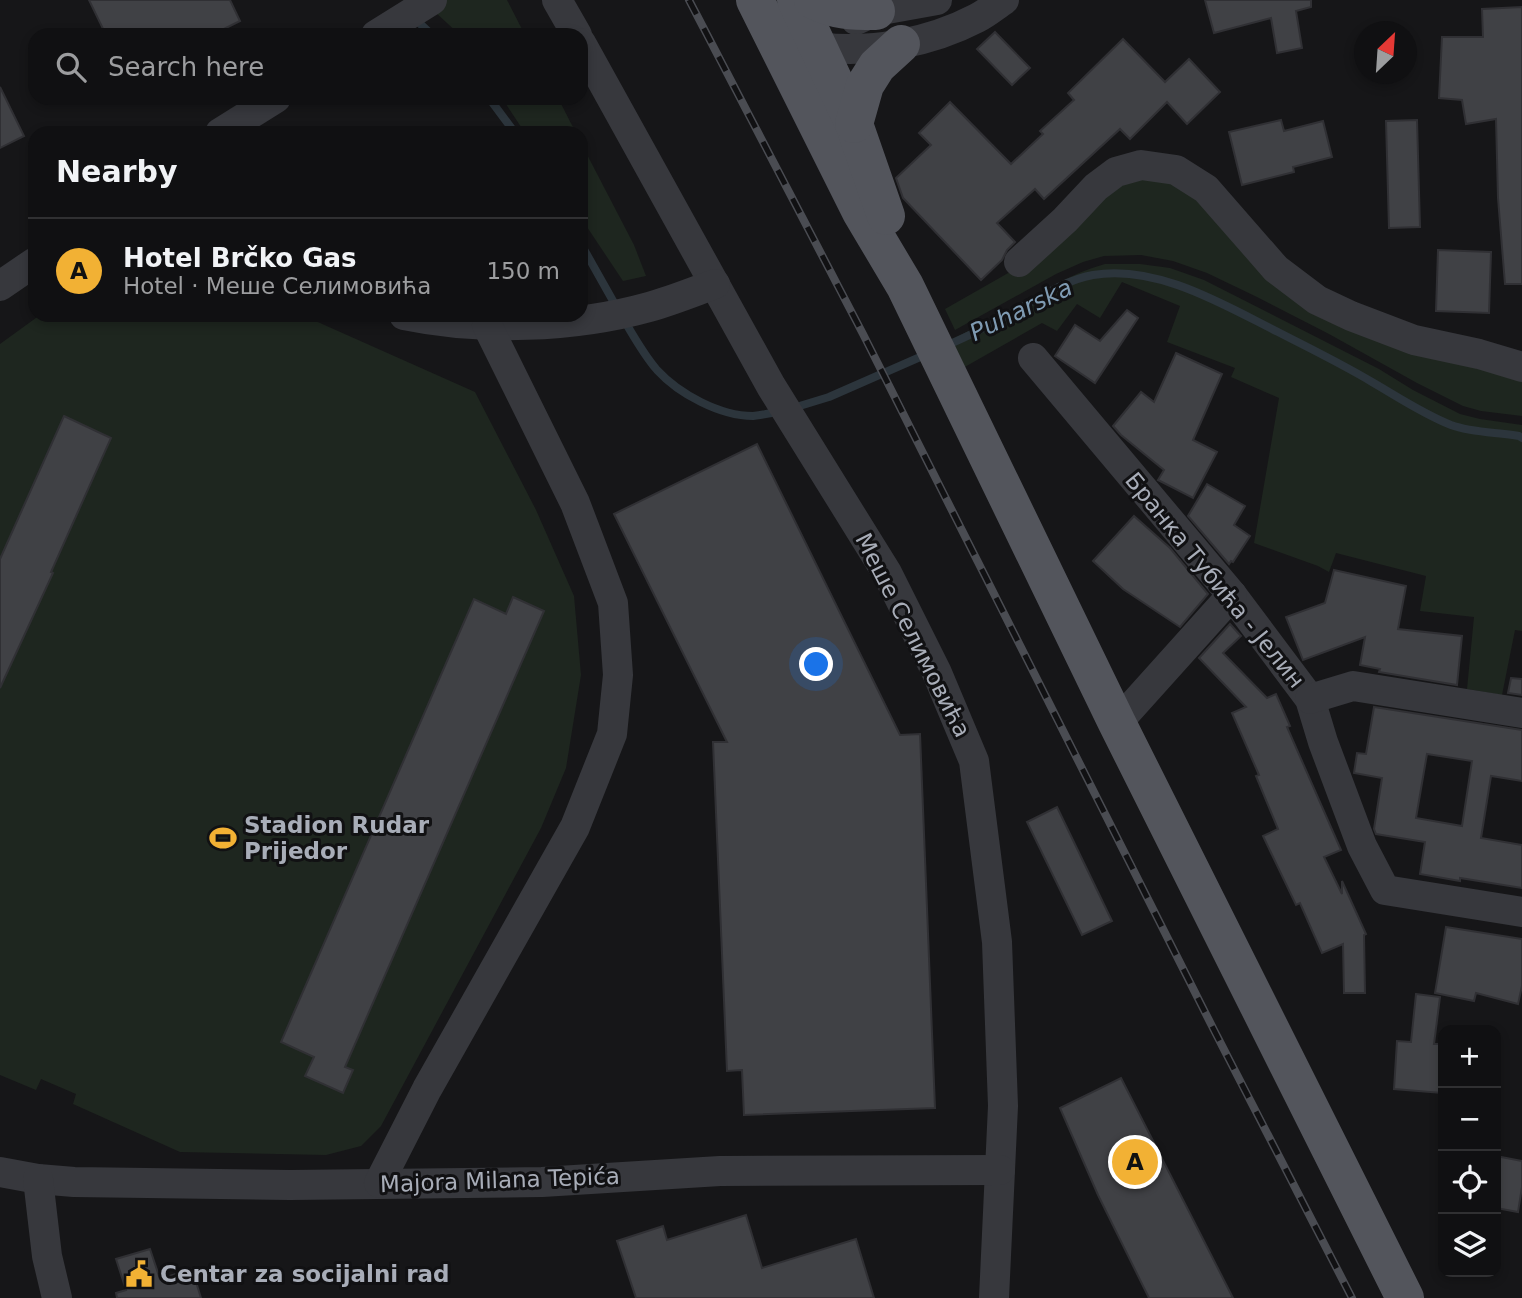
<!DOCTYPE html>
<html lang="en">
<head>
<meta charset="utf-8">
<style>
	body { margin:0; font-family:"DejaVu Sans",sans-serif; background:#1e1e20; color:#f1f3f6 }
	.controls { position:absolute; right:21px; bottom:21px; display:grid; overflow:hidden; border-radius:14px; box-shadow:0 4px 10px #0003 }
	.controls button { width:63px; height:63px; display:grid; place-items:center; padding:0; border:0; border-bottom:2px solid #303032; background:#101012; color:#f1f3f6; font:35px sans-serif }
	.compass { position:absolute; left:1354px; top:21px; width:63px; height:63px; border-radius:50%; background:#101012; box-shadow:0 4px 10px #0003; rotate:25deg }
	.you { position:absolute; left:817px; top:665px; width:24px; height:24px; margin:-18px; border:5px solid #fff; border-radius:50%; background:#1a73e8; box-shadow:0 0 0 10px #1a73e833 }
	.badge { display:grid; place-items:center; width:46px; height:46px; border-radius:50%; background:#f2b134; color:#111; font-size:23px; font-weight:700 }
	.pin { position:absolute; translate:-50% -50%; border:4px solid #fff; box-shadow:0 2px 7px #0006 }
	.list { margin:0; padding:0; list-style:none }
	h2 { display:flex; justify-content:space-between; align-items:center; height:91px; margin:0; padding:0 28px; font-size:30px }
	h2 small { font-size:23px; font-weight:400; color:#9c9d9f }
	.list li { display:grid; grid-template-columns:46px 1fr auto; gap:21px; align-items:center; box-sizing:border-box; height:105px; padding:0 28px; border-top:2px solid #303032 }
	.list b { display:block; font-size:26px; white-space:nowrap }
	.list p { margin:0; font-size:23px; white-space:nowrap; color:#9c9d9f }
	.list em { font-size:23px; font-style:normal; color:#9c9d9f }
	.icon { flex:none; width:38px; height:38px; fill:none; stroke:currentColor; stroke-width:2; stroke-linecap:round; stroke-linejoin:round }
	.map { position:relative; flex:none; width:1522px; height:1298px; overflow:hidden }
	.search { position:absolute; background:#101012; box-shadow:0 4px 10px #0003; left:28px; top:28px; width:560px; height:77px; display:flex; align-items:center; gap:18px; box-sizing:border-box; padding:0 24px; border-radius:21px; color:#9c9d9f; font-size:26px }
	.panel { position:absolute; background:#101012; box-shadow:0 4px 10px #0003; left:28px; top:126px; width:560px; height:196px; border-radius:21px }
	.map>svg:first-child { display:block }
	.green { fill:#1e261f }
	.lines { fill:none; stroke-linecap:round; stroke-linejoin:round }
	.stream { stroke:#2c353c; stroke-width:8 }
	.building { fill:#404145; stroke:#303034; stroke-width:2; fill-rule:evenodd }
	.minor { stroke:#37383d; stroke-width:30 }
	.major { stroke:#53555c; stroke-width:38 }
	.rail-casing { stroke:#4a4c52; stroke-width:8 }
	.rail { stroke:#111113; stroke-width:5; stroke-dasharray:16; stroke-linecap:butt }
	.labels { text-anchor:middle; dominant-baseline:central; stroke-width:6; stroke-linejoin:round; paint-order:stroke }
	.street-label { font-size:23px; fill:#a8adb8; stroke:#111113 }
	.poi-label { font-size:23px; font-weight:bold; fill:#a8adb8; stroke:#111113; text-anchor:start }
	.water-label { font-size:24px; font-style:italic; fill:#7f9bb3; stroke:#111113 }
</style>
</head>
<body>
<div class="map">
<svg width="1522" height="1298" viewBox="0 0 1522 1298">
	<rect width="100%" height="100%" fill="#161618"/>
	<g class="green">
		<path d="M422 0H507L525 35H460Z"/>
		<path d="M502 98H558L576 133H525Z"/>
		<path d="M581 143 634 245 646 276 623 281 581 218Z"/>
		<path d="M1161 167 1317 295 1522 370V416L1481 411 1463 406 1417 383 1329 334 1257 297 1207 273 1173 261 1141 255 1104 256 1083 262 1056 274 955 330 945 309 1017 268 1104 193Z"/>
		<path d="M1105 264H1140L1170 268 1204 280 1379 369 1413 390 1460 414 1480 419 1522 425V631L1515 630 1502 695 1467 689 1474 617 1420 611 1426 576 1336 553 1329 572 1318 566 1254 543 1279 398 1231 377 1235 368 1167 342 1180 306 1122 282 1100 318 1077 304 1057 331 1042 323 963 368 950 340C971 330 992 319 1013 308 1044 292 1071 273 1105 264Z"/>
		<path d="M40 315H302L475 392 536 510 574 596 581 675 566 768 541 828 381 1126 361 1146 326 1155 180 1152 73 1104 76 1094 41 1079 36 1090 0 1075V344Z"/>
	</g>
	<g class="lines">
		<g class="stream">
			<path d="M414 18 432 35"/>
			<path d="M489 98 515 133"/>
			<path d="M581 244 617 308"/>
			<path d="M624 320C634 337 644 355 657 370 679 394 720 416 753 416 762 415 772 413 780 411"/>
			<path d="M945 346C965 338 984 328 1003 318 1032 303 1060 281 1093 275 1157 264 1224 305 1278 332 1309 348 1342 364 1372 382 1398 397 1423 414 1451 425 1473 433 1497 432 1519 436L1522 438"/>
			<path d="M793 408 829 397 927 354"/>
		</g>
	</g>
	<g class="building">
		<path d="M89 0H230L240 21 212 35H106Z"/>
		<path d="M1205 0H1311V7L1296 11 1302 48 1277 53 1271 18 1214 33Z"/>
		<path d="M1522 7V284H1505L1498 198 1496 119 1466 124 1462 100 1439 98 1442 37H1483L1482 9Z"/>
		<path d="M995 32 1030 68 1012 85 977 49Z"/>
		<path d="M1123 39 1165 82 1189 59 1220 92 1187 124 1167 102 1130 139 1120 129 1044 199 1035 189 997 223 1015 242 1007 250 1002 260 981 280 903 198 896 178 931 145 919 133 950 102 1011 164 1043 134 1040 131 1074 100 1068 93Z"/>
		<path d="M0 87 24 136 0 148Z"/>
		<path d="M1281 120 1284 131 1323 121 1332 157 1293 167 1294 172 1242 185 1229 132Z"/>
		<path d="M1417 120 1420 227 1389 228 1386 121Z"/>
		<path d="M1438 250 1491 252 1489 313 1436 311Z"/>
		<path d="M1127 310 1138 318 1095 383 1055 356 1075 325 1100 341Z"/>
		<path d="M1176 353 1222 374 1193 440 1217 452 1193 498 1158 480 1164 470 1121 435 1113 426 1141 392 1154 402Z"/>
		<path d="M64 416 111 438 51 572 53 573 0 688V559Z"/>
		<path d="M757 444 900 735 920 734 935 1108 744 1115 742 1070 727 1071 713 742H727L614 514Z"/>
		<path d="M1207 484 1245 506 1234 525 1250 536 1233 562 1231 561 1229 564 1188 516Z"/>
		<path d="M1134 516 1170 548 1208 594 1180 627 1123 589 1093 561Z"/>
		<path d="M1334 570 1406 586 1398 629 1462 636 1457 685 1379 672 1380 669 1360 665 1365 637 1303 660 1286 617 1325 603Z"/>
		<path d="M513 597 544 611 345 1067 353 1070 343 1093 305 1076 314 1057 281 1042 474 599 506 614Z"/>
		<path d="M1230 624 1241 636 1223 653 1267 698 1276 694 1290 726 1287 727 1341 850 1324 857 1342 894V881L1366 934 1364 935 1365 993H1344L1343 944 1322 953 1300 903 1296 905 1263 836 1278 829 1256 776 1259 775 1232 713 1246 707 1199 658Z"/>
		<path d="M1511 678 1522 679V695L1508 693Z"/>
		<path d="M1374 707 1522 730V781L1491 776 1481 838 1522 845V888L1460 878V881L1420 874 1425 842 1376 834 1374 829 1382 778 1354 773 1357 753 1366 754ZM1427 754 1472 761 1462 826 1416 818Z"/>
		<path d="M1057 807 1112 921 1082 935 1027 822Z"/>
		<path d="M1446 927 1522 939V986L1518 1004 1476 993 1474 1001 1435 993Z"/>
		<path d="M1416 994 1440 997 1434 1044H1443L1442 1093 1394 1089 1397 1041 1411 1042Z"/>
		<path d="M1121 1078 1233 1298H1149L1098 1195 1060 1108Z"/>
		<path d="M1496 1156 1522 1161V1187L1518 1212 1496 1208Z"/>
		<path d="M746 1215 762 1268 856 1239 874 1298H636L617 1241 663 1226 667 1240Z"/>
		<path d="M150 1249 160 1279 192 1269 201 1298H117L116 1293 126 1290 116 1259Z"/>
	</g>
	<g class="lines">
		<g class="minor">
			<path d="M557 0 577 35"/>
			<path d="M856 20 876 11 937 0"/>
			<path d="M376 35 432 0"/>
			<path d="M581 43 771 386 887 573 937 673 974 761 997 942 1003 1106 994 1298"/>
			<path d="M820 47C871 54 931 42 977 18 987 13 995 6 1004 0"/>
			<path d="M220 133 276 98"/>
			<path d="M1019 262 1065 220 1096 187 1116 172 1141 165 1176 170 1206 189 1276 269 1317 300 1351 316 1414 340 1479 354 1522 367"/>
			<path d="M0 286 35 262"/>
			<path d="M404 315C481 331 574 328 649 307 671 301 693 292 715 284"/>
			<path d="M1033 358 1232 595 1310 699 1323 742 1362 846 1385 890 1522 912"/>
			<path d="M1310 699 1353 686 1522 713"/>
			<path d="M1117 723 1232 595"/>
			<path d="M0 1172 38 1179 74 1182 290 1185 542 1182 720 1171 1000 1170"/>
			<path d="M38 1179 47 1256 57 1298"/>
			<path d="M379 1183 427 1089 575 827 612 734 618 675 613 603 575 503 487 325"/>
		</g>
		<g class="major">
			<path d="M755 0 861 212 905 286 1117 723 1405 1298"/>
			<path d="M796 0 854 124 886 216"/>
			<path d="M813 0C834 11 854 11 876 11"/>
			<path d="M854 124 865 85 877 66 901 44"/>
		</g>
		<defs>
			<path id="rail" d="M689 0 863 334 1215 1032 1352 1298"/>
		</defs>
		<use href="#rail" class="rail-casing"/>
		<use href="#rail" class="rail"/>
	</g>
	<defs>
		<symbol id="stadium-bare" viewBox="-9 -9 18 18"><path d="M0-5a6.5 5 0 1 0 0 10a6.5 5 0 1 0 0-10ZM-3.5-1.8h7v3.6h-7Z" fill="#f2b134" stroke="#111113" stroke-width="2.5" paint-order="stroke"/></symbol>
		<symbol id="civic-bare" viewBox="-9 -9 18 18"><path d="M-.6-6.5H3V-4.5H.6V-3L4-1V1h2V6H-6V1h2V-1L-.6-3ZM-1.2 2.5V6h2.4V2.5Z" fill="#f2b134" stroke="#111113" stroke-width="2.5" paint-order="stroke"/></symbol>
	</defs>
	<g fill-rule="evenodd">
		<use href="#stadium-bare" x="204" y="819" width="38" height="38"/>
		<use href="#civic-bare" x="120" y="1255" width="38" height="38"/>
	</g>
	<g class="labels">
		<g class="street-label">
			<text transform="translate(1215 580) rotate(51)">Бранка Тубића - Јелин</text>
			<text transform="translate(913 635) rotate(63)">Меше Селимовића</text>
			<text transform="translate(500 1180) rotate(-2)">Majora Milana Tepića</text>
		</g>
		<g class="poi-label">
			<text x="244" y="825">Stadion Rudar<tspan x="244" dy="26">Prijedor</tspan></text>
			<text x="160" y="1274">Centar za socijalni rad</text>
		</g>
		<g class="water-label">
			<text transform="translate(1021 310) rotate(-26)">Puharska</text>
		</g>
	</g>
</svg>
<div class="controls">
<button>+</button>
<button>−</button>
<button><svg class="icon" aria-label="locate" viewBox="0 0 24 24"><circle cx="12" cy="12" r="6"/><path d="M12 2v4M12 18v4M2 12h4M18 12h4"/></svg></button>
<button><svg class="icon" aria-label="layers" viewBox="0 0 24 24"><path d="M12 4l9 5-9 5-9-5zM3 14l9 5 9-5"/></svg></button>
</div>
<svg class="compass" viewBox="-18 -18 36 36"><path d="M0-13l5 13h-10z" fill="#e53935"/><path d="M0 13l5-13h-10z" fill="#9c9d9f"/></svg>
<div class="you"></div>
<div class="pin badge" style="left:1135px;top:1162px">A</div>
<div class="search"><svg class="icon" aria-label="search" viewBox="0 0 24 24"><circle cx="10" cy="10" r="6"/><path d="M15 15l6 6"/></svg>Search here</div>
<section class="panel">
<h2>Nearby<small></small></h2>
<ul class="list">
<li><span class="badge">A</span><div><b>Hotel Brčko Gas</b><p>Hotel · Меше Селимовића</p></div><em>150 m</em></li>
</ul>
</section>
</div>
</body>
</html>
